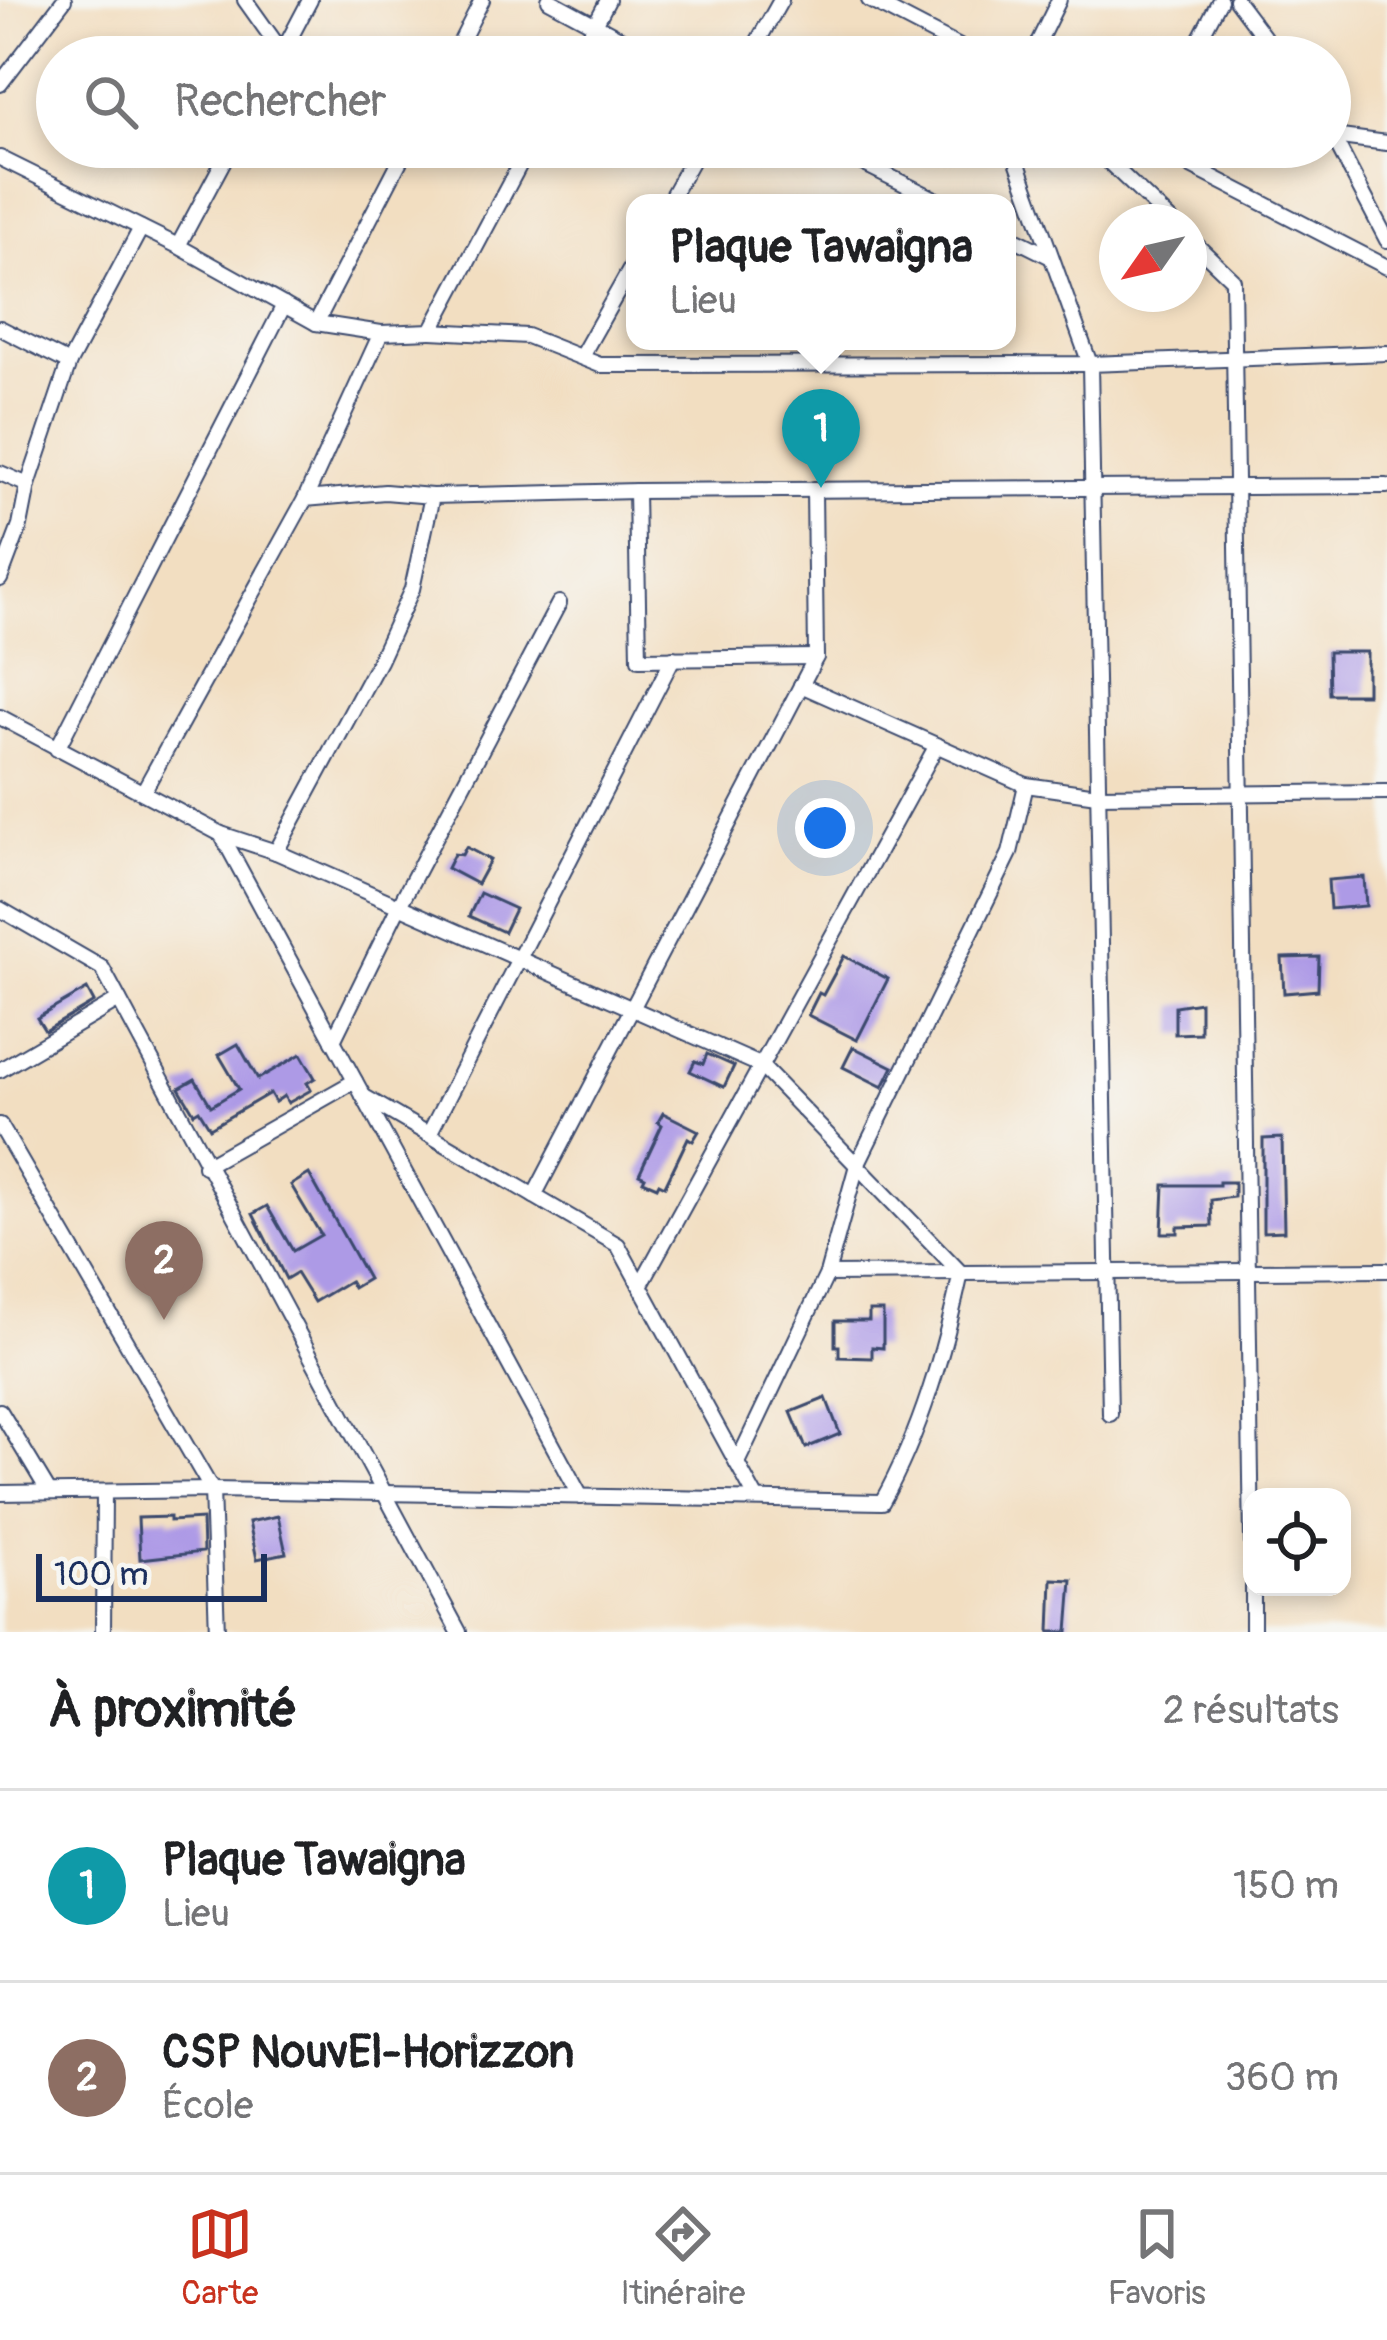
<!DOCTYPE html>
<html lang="fr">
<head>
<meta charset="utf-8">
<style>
	body { margin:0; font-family:Pangolin,sans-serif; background:#f6f6f6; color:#202124 }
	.controls { position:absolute; right:36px; bottom:36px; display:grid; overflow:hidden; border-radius:24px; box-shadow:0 6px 18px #0003 }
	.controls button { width:108px; height:108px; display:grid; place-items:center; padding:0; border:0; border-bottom:3px solid #e0e0e0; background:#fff; color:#202124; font:60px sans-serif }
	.compass { position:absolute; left:1099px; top:204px; width:108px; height:108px; border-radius:50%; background:#fff; box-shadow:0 6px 18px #0003; rotate:236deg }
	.scale { position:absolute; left:36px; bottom:30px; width:231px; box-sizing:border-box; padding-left:12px; border:6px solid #1b2f5e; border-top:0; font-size:33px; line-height:42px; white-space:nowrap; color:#1b2f5e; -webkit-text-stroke:9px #f6f6f2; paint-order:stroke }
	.you { position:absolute; left:825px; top:828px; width:42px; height:42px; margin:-30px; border:9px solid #fff; border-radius:50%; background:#1a73e8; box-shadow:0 0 0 18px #1a73e833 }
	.badge { display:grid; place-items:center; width:78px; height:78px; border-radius:50%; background:#c8321e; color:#fff; font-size:39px; font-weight:700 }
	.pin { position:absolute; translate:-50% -99px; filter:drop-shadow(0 3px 6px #0008) }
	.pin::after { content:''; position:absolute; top:63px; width:42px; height:36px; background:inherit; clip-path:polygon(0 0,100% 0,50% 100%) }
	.popup { position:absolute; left:626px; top:194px; width:390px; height:156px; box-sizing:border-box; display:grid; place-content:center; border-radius:24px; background:#fff; filter:drop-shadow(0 3px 9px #0005); font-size:39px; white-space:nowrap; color:#757577 }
	.popup b { font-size:45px; color:#202124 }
	.popup::after { content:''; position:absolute; left:50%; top:100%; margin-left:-24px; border:24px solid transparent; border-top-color:#fff }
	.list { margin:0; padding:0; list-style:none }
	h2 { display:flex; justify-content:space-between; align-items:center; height:156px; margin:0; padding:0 48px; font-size:51px }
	h2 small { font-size:39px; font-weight:400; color:#757577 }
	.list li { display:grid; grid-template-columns:78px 1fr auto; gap:36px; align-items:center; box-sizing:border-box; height:192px; padding:0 48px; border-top:3px solid #e0e0e0 }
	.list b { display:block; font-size:45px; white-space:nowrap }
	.list p { margin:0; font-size:39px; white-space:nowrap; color:#757577 }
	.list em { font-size:39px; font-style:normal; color:#757577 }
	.icon { flex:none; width:66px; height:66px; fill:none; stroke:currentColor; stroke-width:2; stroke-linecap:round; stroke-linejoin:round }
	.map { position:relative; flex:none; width:1387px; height:1632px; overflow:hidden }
	.search { position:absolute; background:#fff; box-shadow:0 6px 18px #0003; left:36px; right:36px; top:36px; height:132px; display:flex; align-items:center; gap:30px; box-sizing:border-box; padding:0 42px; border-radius:66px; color:#757577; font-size:45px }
	.sheet { height:540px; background:#fff }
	nav { display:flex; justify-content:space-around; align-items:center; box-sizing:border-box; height:168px; border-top:3px solid #e0e0e0; background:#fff; font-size:33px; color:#757577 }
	nav a { display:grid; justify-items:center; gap:6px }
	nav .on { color:#c8321e }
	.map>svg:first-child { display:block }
	.building { fill:#ad9ae6 }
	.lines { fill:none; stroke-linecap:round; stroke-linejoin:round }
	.street-casing { stroke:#3b496d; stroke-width:18 }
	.street { stroke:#fff; stroke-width:14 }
</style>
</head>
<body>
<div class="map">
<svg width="1387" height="1632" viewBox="0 0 1387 1632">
	<rect width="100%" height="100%" fill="#f6f6f2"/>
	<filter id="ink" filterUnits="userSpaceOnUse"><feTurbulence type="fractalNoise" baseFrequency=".00833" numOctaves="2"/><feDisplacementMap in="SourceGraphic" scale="24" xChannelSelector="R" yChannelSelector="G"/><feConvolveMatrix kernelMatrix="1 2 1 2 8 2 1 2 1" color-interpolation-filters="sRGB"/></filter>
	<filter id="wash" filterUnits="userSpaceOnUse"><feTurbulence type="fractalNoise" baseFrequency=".004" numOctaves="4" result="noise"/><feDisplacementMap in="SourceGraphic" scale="48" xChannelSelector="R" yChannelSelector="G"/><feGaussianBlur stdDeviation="2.7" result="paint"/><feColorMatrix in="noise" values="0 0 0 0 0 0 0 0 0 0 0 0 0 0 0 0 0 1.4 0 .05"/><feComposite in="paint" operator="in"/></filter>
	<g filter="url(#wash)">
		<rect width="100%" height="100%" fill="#f2dec1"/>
		<g id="blocks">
			<g class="building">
				<path d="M1328 652H1367V694H1329Z"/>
				<path d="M466 847 490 860 477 884 447 868 454 854 462 855Z"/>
				<path d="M1364 877 1366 906 1330 909 1328 880Z"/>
				<path d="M480 893 515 909 504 932 469 916Z"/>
				<path d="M844 956 888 979 857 1040 808 1015 819 993 823 995Z"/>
				<path d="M1319 957 1318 990 1284 993 1282 958Z"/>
				<path d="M87 989 94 1002 45 1031 37 1018Z"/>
				<path d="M1200 1002V1033L1175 1034V1006Z"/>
				<path d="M238 1044 258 1079 301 1054 315 1078 307 1083 311 1090 288 1103 284 1096 275 1102 270 1093 210 1128 199 1110 194 1113 179 1088 195 1079 211 1106 239 1089 219 1055Z"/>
				<path d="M853 1047 893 1067 883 1087 843 1067Z"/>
				<path d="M707 1054 734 1066 724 1087 690 1071 695 1061 703 1064Z"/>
				<path d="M663 1113 699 1131 693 1141 688 1138 665 1186 659 1183 657 1187 643 1181 645 1177 639 1174 662 1125 658 1122Z"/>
				<path d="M1282 1138 1284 1231 1263 1232V1139Z"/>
				<path d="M309 1174 368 1279 353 1288 349 1281 314 1302 296 1273 286 1279 253 1214 267 1206 293 1251 321 1235 291 1185Z"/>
				<path d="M1219 1182H1234V1197L1211 1200 1212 1226 1178 1227V1233H1162L1164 1185H1219Z"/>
				<path d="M869 1311H883V1348L872 1347V1358L839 1357V1346H835V1321H869Z"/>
				<path d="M826 1398 840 1434 806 1448 791 1412Z"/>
				<path d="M278 1516 286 1553 257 1559 249 1522Z"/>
				<path d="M170 1517V1521L202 1519 203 1552 140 1559 138 1518Z"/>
				<path d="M1052 1579 1072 1580 1068 1632H1050Z"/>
			</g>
		</g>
	</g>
	<g filter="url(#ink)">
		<use href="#blocks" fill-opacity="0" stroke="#3b496d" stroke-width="3"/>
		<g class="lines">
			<defs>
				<g id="street">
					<path d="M245 0 282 52"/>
					<path d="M549 0 655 57"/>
					<path d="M869 0 979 57"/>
					<path d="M1236 0 1279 57"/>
					<path d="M280 57 310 0"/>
					<path d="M453 57 482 0"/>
					<path d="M578 57 608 0"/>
					<path d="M749 57 781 0"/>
					<path d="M1031 57 1059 0"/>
					<path d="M1190 57 1220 0"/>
					<path d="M0 84 64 0"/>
					<path d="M1330 131 1387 240"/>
					<path d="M1333 136 1387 143"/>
					<path d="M830 147 943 203"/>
					<path d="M1012 147 1090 364 1110 1414"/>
					<path d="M1093 147 1172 222"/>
					<path d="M1154 147 1387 267"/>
					<path d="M0 158 178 246 316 323 381 333 305 499 143 792"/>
					<path d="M668 203 699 147"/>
					<path d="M1007 235 1051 257"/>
					<path d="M1189 238 1233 280 1252 1544"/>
					<path d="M178 246 231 147"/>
					<path d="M316 323 407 147"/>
					<path d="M0 328 69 363"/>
					<path d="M431 331 527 336 600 365 1090 364 1387 353"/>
					<path d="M381 333 431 331 529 147"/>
					<path d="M582 355 635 261"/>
					<path d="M0 473 28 485 20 526 0 579"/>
					<path d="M28 485 69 363 141 228"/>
					<path d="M636 491 639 659 816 657"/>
					<path d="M305 499 385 492 432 496 636 491 1387 486"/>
					<path d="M801 685 1026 785 1097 795 1387 792"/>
					<path d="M0 717 221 834 276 852 760 1065 961 1273C944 1351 921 1432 882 1502L212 1490 0 1493"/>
					<path d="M57 749 284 305"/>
					<path d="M221 834 581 1497"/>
					<path d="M276 852 379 661 412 589 432 496"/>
					<path d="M0 909 102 968 459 1632"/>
					<path d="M333 1041 399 906 559 603"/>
					<path d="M0 1070 119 1000"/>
					<path d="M363 1096 618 1245 756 1498"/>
					<path d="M0 1125 212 1490 217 1632"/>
					<path d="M429 1134 673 658"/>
					<path d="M205 1166 355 1081"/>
					<path d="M534 1196 816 657 814 489"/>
					<path d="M827 1274 1387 1270"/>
					<path d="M640 1286 937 745"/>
					<path d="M0 1411 49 1492"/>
					<path d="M737 1463 827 1274 857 1165 1010 853 1026 785"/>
					<path d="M1253 1587V1632"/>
					<path d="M103 1632 104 1492"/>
				</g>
			</defs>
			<use href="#street" class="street-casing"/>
			<use href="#street" class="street"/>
		</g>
	</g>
</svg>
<div class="controls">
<button><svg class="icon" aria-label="locate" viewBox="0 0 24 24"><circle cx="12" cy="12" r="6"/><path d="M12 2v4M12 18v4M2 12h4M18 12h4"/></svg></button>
</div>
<svg class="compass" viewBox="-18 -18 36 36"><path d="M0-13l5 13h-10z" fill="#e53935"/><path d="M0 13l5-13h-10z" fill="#757577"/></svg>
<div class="scale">100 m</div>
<div class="you"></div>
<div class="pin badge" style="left:821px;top:488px;background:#0f9aa8">1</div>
<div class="popup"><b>Plaque Tawaigna</b>Lieu</div>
<div class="pin badge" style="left:164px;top:1320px;background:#8d6e63">2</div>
<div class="search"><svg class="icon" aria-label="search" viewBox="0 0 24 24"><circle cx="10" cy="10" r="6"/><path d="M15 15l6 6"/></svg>Rechercher</div>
</div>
<section class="sheet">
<h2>À proximité<small>2 résultats</small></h2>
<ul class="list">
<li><span class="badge" style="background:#0f9aa8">1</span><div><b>Plaque Tawaigna</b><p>Lieu</p></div><em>150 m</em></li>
<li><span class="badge" style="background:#8d6e63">2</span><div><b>CSP NouvEl-Horizzon</b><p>École</p></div><em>360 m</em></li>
</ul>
</section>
<nav>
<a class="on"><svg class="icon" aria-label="map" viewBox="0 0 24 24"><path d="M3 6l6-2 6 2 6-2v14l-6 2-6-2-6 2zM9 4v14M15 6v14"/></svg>Carte</a>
<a><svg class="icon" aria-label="directions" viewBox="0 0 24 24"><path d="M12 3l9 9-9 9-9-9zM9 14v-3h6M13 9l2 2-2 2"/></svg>Itinéraire</a>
<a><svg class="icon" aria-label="saved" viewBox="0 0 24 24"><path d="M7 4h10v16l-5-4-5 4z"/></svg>Favoris</a>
</nav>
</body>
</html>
